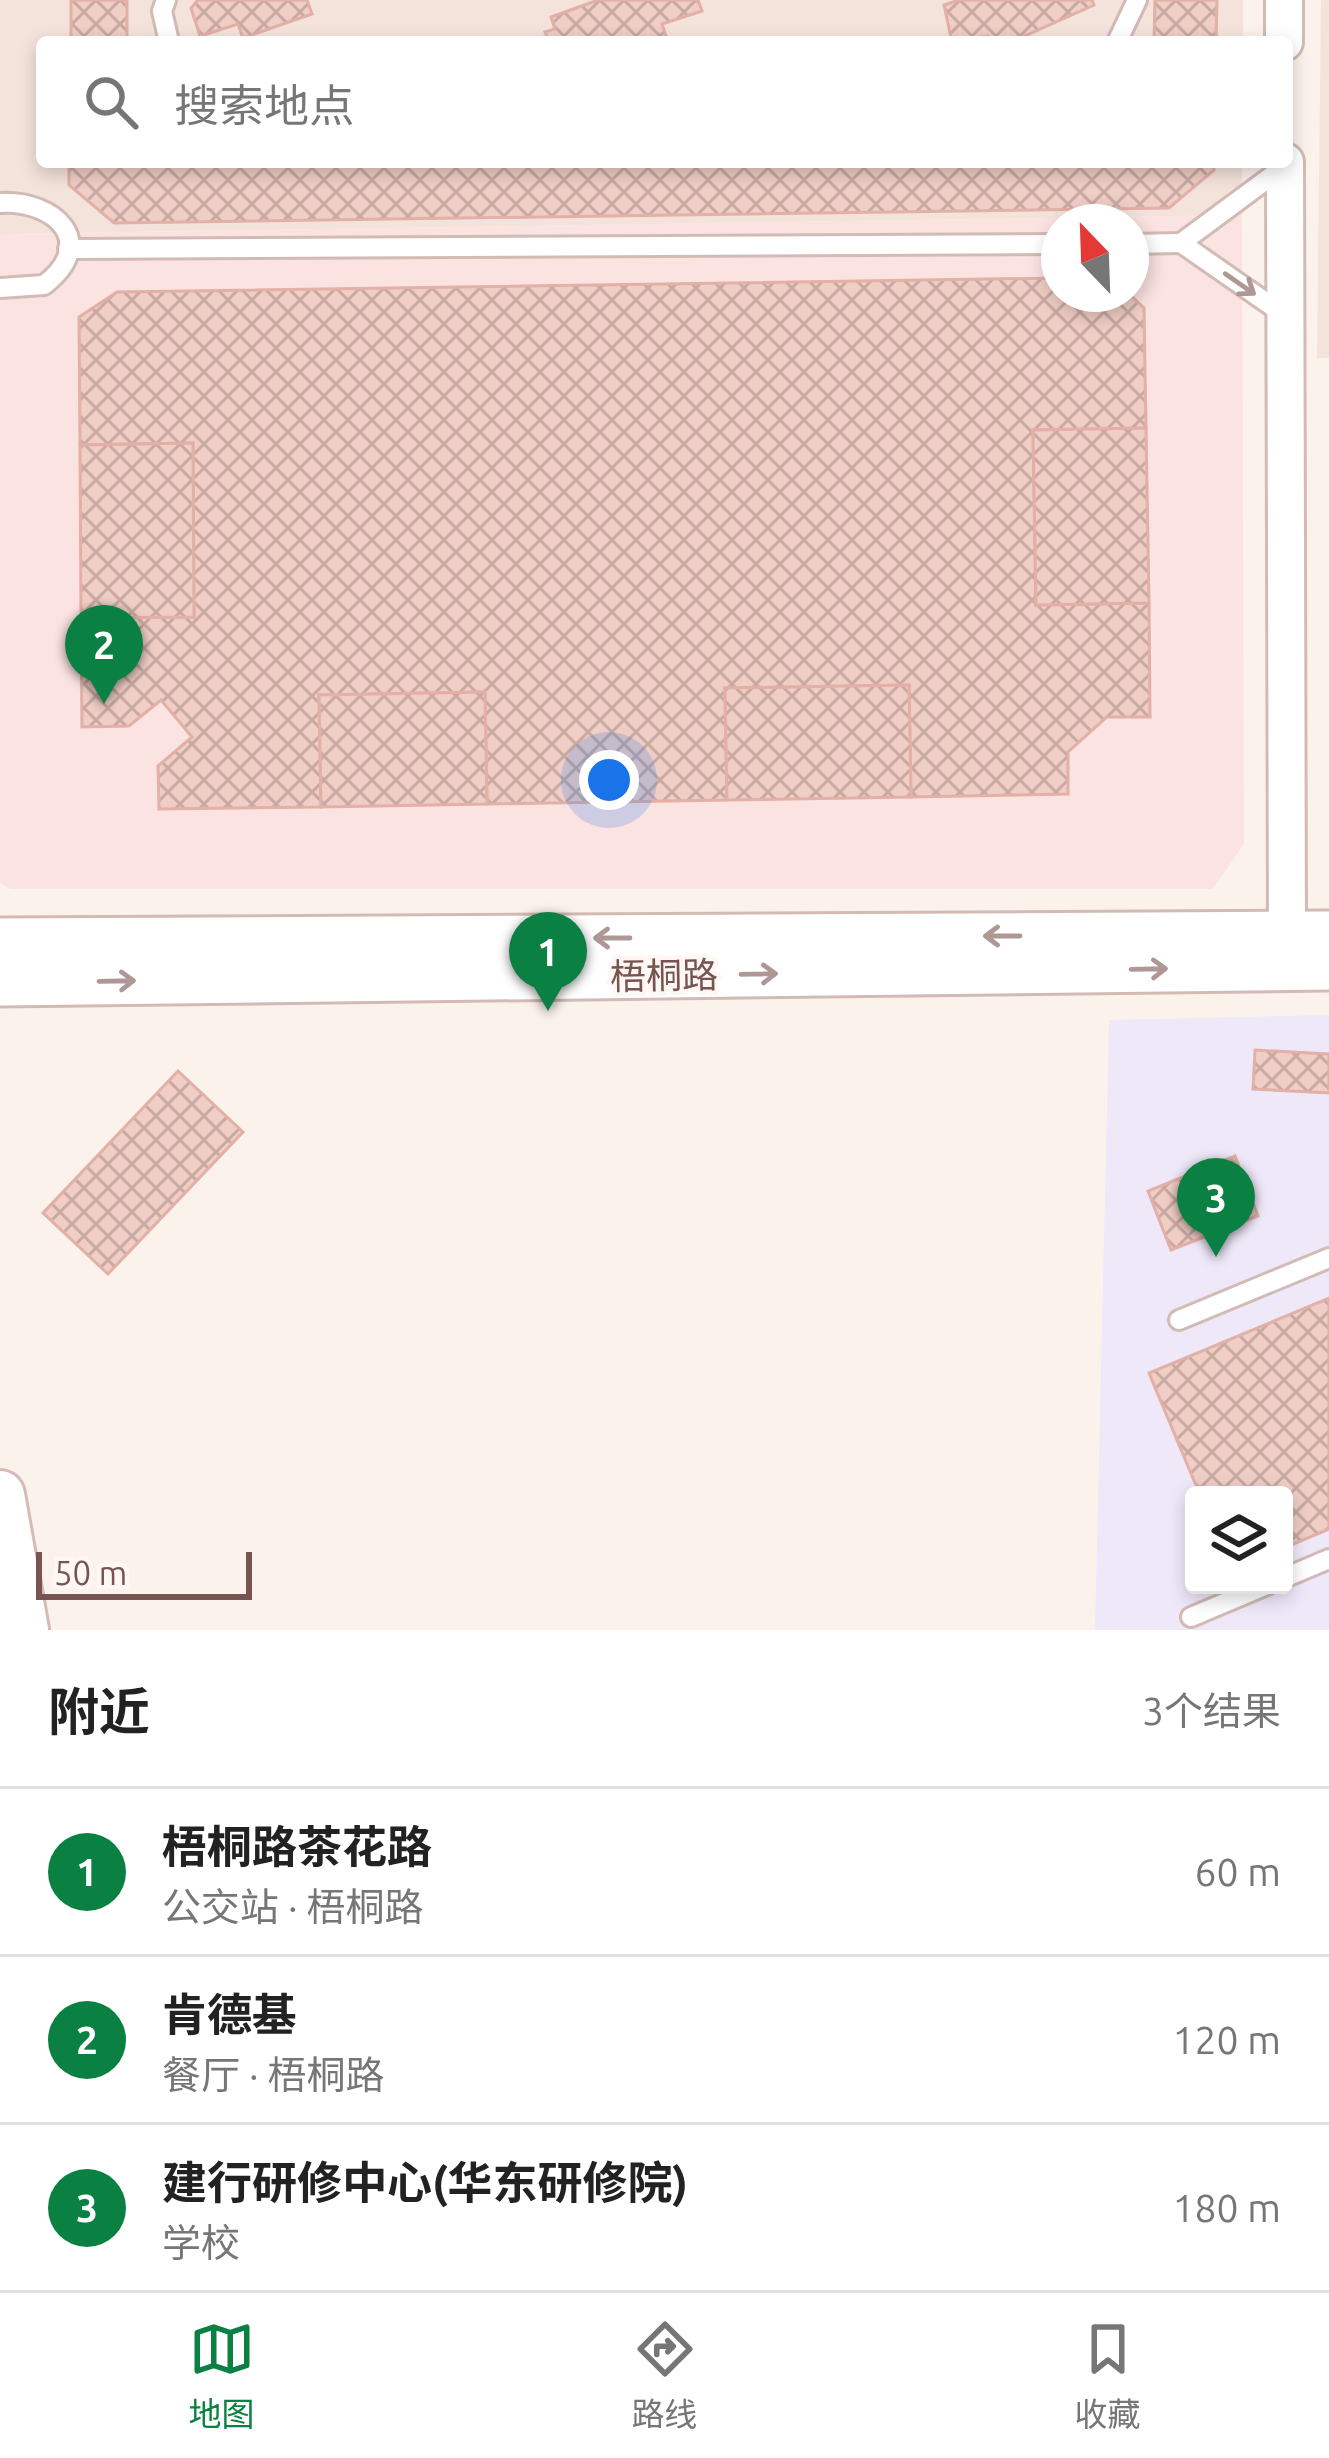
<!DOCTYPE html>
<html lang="zh">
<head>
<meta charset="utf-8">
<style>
	body { margin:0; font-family:Ubuntu,"Noto Sans SC",sans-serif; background:#f2f2f2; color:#222 }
	.controls { position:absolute; right:36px; bottom:36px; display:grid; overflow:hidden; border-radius:12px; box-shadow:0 6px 18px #0003 }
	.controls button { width:108px; height:108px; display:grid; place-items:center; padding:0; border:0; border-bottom:3px solid #e0e0e0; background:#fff; color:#222; font:60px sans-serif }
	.compass { position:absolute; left:1041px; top:204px; width:108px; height:108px; border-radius:50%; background:#fff; box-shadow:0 6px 18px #0003; rotate:337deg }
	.scale { position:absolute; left:36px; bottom:30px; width:216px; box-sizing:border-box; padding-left:12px; border:6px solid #77544f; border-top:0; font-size:33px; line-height:42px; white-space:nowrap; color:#77544f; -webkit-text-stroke:9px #fef7f3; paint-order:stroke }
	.you { position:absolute; left:609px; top:780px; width:42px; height:42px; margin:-30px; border:9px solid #fff; border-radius:50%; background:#1a73e8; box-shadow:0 0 0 18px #1a73e833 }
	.badge { display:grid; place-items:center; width:78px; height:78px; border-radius:50%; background:#0b8043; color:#fff; font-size:39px; font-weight:700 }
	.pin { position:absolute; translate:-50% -99px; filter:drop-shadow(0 3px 6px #0008) }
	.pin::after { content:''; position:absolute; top:63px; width:42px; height:36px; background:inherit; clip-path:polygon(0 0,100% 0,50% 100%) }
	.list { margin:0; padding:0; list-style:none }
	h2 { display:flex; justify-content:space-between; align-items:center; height:156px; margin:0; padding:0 48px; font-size:51px }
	h2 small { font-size:39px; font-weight:400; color:#767676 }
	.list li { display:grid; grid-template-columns:78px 1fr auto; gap:36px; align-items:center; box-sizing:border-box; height:168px; padding:0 48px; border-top:3px solid #e0e0e0 }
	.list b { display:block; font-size:45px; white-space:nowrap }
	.list p { margin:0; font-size:39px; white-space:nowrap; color:#767676 }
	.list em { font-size:39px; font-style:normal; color:#767676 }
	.icon { flex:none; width:66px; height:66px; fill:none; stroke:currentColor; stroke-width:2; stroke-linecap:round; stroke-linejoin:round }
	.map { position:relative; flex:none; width:1329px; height:1630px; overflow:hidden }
	.search { position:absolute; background:#fff; box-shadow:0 6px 18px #0003; left:36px; right:36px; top:36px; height:132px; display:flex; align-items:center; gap:30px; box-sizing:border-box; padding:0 42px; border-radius:12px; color:#767676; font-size:45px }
	.sheet { height:660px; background:#fff }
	nav { display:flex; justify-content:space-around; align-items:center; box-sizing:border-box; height:168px; border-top:3px solid #e0e0e0; background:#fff; font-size:33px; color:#767676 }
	nav a { display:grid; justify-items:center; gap:6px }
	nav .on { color:#0b8043 }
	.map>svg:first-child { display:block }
	.residential { fill:#f4e3db }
	.commercial { fill:#fbe3e1; fill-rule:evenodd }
	.education { fill:#efe8f9; fill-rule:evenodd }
	.building { fill:url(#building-cross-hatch); stroke:#e2b0a6; stroke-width:3 }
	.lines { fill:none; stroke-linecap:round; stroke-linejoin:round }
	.service-casing { stroke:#d1bbb4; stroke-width:24 }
	.minor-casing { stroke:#d1bbb4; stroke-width:42 }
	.tertiary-casing { stroke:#d1bbb4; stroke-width:51 }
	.secondary-casing { stroke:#d6bbb4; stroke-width:54 }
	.service { stroke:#fff; stroke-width:18 }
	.minor { stroke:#fff; stroke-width:36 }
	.tertiary { stroke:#fff; stroke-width:45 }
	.secondary { stroke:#fff; stroke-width:48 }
	.oneway { stroke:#ad9895 }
	.labels { text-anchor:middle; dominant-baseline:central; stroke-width:9; stroke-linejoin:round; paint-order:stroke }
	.street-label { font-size:36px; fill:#77544f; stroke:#fef7f3 }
</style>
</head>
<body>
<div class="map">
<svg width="1329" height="1630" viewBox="0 0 1329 1630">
	<defs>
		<pattern id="building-cross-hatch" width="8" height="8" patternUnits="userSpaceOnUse" patternTransform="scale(3)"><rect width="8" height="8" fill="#f0cdc5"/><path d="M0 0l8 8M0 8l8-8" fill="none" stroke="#c7a9a2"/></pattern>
	</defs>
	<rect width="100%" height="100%" fill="#fcf2ec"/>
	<g class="residential">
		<path d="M0 0H1243V42H42V162H1242V215L0 234Z"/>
		<path d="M1321 0H1329V358H1317Z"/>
	</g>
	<path class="commercial" d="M1242 215 1244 844 1213 889H10L0 882V234ZM1059 222H1131V294H1059Z"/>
	<path class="education" d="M1329 1015V1630H1095L1109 1020ZM1194 1495H1284V1585H1194Z"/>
	<g class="building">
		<rect x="71" y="0" width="56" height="42"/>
		<path d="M198 0H307L312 14 243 38 238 24 200 36 191 8Z"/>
		<path d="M698 0 702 11 662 24 667 39 658 42H549L545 32 555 29 551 17 598 0Z"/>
		<path d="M959 0H1092L1094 5 1011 42H991L988 36 952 42 944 5Z"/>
		<path d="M1155 0H1217L1216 42H1154Z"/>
		<path d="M69 162H1214V170L1169 208 114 223 69 185Z"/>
		<path d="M1059 278V294H1129L1144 308 1146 428 1033 430 1036 605 1149 603 1150 717H1107L1068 752V794L911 797 909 685 725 688 727 800 487 804 485 692 319 695 321 807 159 809 158 766 192 737 161 700 129 726 82 727 81 618 194 617 193 443 80 445 79 317 117 292Z"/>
		<path d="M1146 428 1149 603 1036 605 1033 430Z"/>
		<path d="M193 443 194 617 81 618 80 445Z"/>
		<path d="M909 685 911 797 727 800 725 688Z"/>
		<path d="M485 692 487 804 321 807 319 695Z"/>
		<path d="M1255 1050 1329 1054V1093L1253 1089Z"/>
		<path d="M178 1071 243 1132 108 1274 43 1213Z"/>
		<path d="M1235 1156 1258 1216 1171 1250 1148 1191Z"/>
		<path d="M1329 1298V1529L1284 1548V1495H1200L1149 1373Z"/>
	</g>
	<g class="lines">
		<defs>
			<g id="service">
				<path d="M166 0 162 11 169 42"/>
				<path d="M1117 42 1137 0"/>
				<path d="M0 203C56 200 99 243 44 285L0 288"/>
				<path d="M1131 244 1181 243"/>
				<path d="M68 249 1059 244"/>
				<path d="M1283 314 1181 243 1285 166"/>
				<path d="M1179 1320 1329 1258"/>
				<path d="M1284 1578 1329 1559"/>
				<path d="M1191 1617 1267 1585"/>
			</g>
			<g id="minor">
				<path d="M1284 0V42"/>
				<path d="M1285 162 1287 935"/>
			</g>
			<g id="tertiary">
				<path d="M0 941 1329 934"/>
				<path d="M0 983 1329 967"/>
			</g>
			<path id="secondary" d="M0 1495 24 1630"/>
		</defs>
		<use href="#service" class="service-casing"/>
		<use href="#minor" class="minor-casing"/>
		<use href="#tertiary" class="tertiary-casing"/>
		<use href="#secondary" class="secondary-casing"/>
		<use href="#service" class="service"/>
		<use href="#minor" class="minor"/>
		<use href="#tertiary" class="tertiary"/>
		<use href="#secondary" class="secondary"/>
	</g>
	<defs><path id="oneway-shaft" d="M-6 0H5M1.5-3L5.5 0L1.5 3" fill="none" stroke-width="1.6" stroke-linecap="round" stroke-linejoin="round" transform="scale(3)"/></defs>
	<g class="oneway">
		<use href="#oneway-shaft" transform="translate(1240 284) rotate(35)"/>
		<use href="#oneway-shaft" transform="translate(1002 936) rotate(180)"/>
		<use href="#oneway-shaft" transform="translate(612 938) rotate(180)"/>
		<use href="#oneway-shaft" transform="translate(1149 969) rotate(-1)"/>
		<use href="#oneway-shaft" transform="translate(759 974) rotate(-1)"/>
		<use href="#oneway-shaft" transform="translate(117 981) rotate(-1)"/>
	</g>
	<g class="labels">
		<g class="street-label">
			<text transform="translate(664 975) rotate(-1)">梧桐路</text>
		</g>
	</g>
</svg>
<div class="controls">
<button><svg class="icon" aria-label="layers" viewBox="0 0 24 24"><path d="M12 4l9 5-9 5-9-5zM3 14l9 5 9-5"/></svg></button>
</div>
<svg class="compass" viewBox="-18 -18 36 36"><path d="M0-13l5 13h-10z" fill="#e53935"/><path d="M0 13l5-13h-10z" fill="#767676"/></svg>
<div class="scale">50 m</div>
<div class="you"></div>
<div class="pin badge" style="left:548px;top:1011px">1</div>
<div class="pin badge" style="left:104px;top:704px">2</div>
<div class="pin badge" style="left:1216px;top:1257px">3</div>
<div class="search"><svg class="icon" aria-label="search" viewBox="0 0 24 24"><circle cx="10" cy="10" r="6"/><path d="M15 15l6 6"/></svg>搜索地点</div>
</div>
<section class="sheet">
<h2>附近<small>3个结果</small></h2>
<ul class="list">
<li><span class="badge">1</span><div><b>梧桐路茶花路</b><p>公交站 · 梧桐路</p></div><em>60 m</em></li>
<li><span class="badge">2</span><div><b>肯德基</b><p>餐厅 · 梧桐路</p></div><em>120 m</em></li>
<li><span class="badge">3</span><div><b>建行研修中心(华东研修院)</b><p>学校</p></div><em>180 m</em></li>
</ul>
</section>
<nav>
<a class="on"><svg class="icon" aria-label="map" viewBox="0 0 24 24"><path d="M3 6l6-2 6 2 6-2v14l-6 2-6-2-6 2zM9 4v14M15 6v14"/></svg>地图</a>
<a><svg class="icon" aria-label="directions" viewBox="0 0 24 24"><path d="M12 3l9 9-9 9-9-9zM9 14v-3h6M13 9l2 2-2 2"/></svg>路线</a>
<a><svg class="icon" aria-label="saved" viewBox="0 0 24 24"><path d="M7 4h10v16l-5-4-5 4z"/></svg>收藏</a>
</nav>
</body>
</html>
